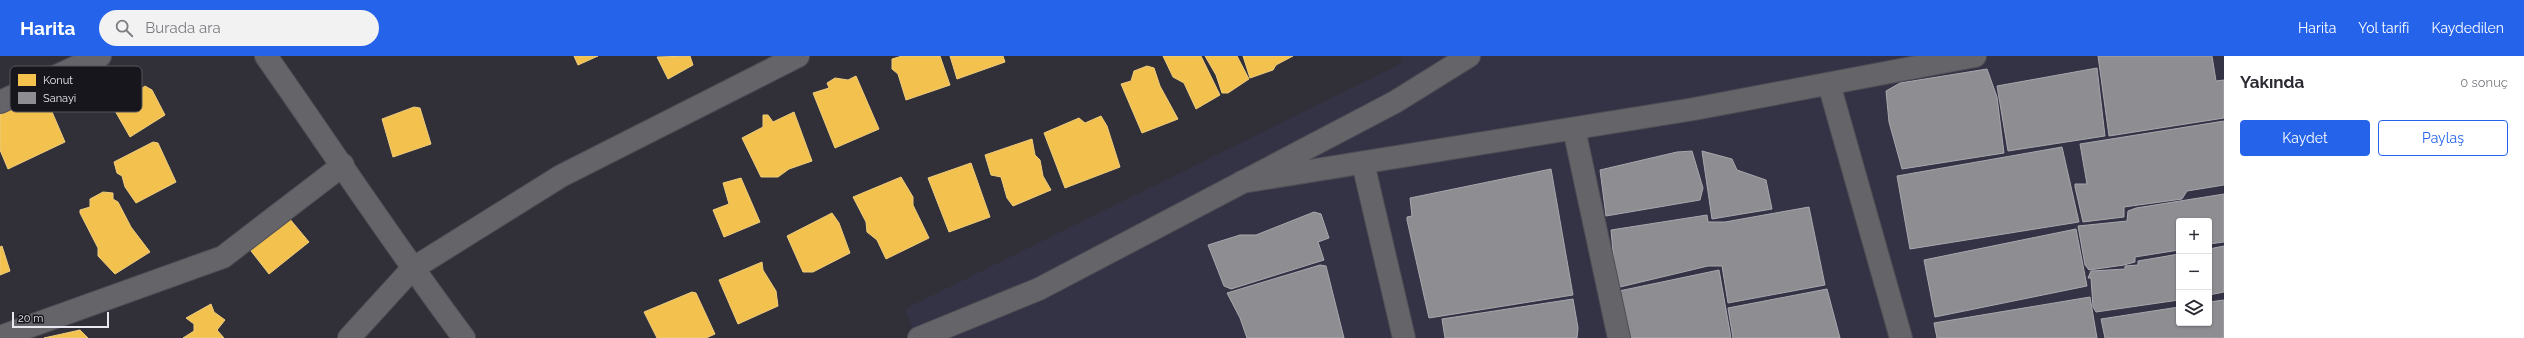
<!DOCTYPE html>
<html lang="tr">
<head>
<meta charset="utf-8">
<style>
	body { margin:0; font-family:Raleway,sans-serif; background:#f2f2f3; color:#2b2b33 }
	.controls { position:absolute; right:12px; bottom:12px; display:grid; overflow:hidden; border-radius:4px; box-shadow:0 1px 3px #0004 }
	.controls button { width:36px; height:36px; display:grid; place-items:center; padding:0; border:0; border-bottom:1px solid #e1e1e2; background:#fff; color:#2b2b33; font:20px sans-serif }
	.scale { position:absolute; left:12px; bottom:10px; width:97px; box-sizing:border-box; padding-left:4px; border:2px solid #e8e8f1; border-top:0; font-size:11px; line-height:14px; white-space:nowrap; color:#e8e8f1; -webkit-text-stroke:3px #17161d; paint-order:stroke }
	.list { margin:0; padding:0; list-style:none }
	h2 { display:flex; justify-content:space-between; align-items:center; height:52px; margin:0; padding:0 16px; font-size:17px }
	h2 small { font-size:13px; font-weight:400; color:#7c7c81 }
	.actions { display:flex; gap:8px; padding:12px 16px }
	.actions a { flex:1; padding:9px 0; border:1px solid #2563eb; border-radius:4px; text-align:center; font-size:14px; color:#2563eb }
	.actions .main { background:#2563eb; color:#fff }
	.icon { flex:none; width:22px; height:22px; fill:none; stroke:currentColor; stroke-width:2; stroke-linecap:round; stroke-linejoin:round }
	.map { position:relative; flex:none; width:2224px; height:282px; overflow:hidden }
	header { display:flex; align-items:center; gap:24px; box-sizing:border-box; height:56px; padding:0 20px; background:#2563eb; color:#fff }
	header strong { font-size:19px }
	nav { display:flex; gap:22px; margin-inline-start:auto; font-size:14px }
	.search { width:280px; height:36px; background:#f2f2f3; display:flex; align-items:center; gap:10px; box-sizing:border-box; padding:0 14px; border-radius:22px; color:#7c7c81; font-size:15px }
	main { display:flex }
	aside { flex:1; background:#fff }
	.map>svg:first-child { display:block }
	.built { fill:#343345; fill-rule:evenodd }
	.homes { fill:#f2c14e; stroke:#efcd7f }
	.industry { fill:#8d8d92; stroke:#a8a8ae }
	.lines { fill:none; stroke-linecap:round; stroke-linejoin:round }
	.minor-casing { stroke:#4f4e56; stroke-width:24 }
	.minor { stroke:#646469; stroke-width:22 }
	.key { fill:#17161d; stroke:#56555d; stroke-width:1 }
	.key-label { font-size:11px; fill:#e8e8f1 }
</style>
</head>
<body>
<header>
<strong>Harita</strong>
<div class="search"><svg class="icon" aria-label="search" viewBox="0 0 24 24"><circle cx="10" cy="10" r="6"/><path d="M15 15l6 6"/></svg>Burada ara</div>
<nav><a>Harita</a><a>Yol tarifi</a><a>Kaydedilen</a></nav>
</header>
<main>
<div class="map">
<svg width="2224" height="282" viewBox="0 0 2224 282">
	<rect width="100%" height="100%" fill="#313038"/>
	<path class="built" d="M1400 0H2224V282H917L905 253 1402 7ZM2179 165H2209V267H2179Z"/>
	<g class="homes">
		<path d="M574 0H598L578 9Z"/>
		<path d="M690 0 693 9 668 23 657 1Z"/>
		<path d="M902 0H940L950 29 906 44 898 18 892 13V3Z"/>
		<path d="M950 0H1003L1005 6 957 23Z"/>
		<path d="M1163 0H1201L1220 39 1196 53 1184 27 1173 21Z"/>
		<path d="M1205 0H1237L1249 23 1228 37H1222L1216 19Z"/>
		<path d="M1243 0H1293L1276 9 1273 14 1250 22Z"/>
		<path d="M1147 10 1154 12 1160 30 1178 63 1142 77 1121 28 1131 25 1134 15Z"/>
		<path d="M856 20 879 73 835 92 813 37 829 32 827 27 835 22 848 24Z"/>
		<path d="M145 30 152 34 165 59 130 81 114 53Z"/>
		<path d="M40 41 46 42 65 86 8 113 0 94V58Z"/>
		<path d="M414 51 420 52 431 88 393 101 382 63Z"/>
		<path d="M794 56 812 105 789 113 778 121H761L742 82 763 71V59H768L773 66Z"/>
		<path d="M1101 60 1107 70 1120 111 1065 132 1044 77 1079 62 1085 67Z"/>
		<path d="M1032 83 1035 99 1040 104 1043 120 1051 134 1013 150 1007 142 1001 121 991 119 985 99Z"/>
		<path d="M153 86 158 87 176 126 136 147 125 131 122 120 117 117 114 106Z"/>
		<path d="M971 107 990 161 949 176 928 122Z"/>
		<path d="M901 121 913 141V149L929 182 886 203 877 184 867 176 866 166 853 141Z"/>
		<path d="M741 122 760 166 724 181 713 154 729 148 723 127Z"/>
		<path d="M103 136 113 137V143L118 146 131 171 150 196 115 218 98 200V192L80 157V154L90 151V143Z"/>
		<path d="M284 156 309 186 269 218 244 186Z"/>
		<path d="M832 157 839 167 850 197 813 216H803L787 180Z"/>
		<path d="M2 190 10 215 0 219V191Z"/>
		<path d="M762 206 763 214 776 235 778 250 738 268 719 224Z"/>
		<path d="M692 236 696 237 715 278 706 282H657L644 256Z"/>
		<path d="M211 248 214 256 225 264 217 274 224 282H183L194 275V268L186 262Z"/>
		<path d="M80 274 88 282H44Z"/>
	</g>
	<g class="industry">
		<path d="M2098 0H2212L2216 25 2224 24V62L2109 80Z"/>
		<path d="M2097 12 2105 80 2008 95 1997 30Z"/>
		<path d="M1987 13 1997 41 2004 97 1902 113 1889 66 1886 35 1900 27Z"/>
		<path d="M2224 65V129L2187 135 2182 143 2124 151V161L2083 166 2075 131V128H2087L2080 88Z"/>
		<path d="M2062 91 2079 166 1910 193 1897 120Z"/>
		<path d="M1692 95 1703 132 1700 144 1606 160 1600 114 1677 96Z"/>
		<path d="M1702 95 1732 103 1737 114 1766 124 1772 153 1712 163Z"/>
		<path d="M1551 113 1573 239 1429 262 1407 164V161L1412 160 1410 142Z"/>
		<path d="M2224 138V186L2209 188V165H2179V194L2135 201V206L2124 209 2089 214 2085 209 2078 170 2127 165 2128 155 2136 152Z"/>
		<path d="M1809 151 1825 229 1728 247 1722 210H1708L1620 231 1616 229 1611 174 1707 159 1708 166H1725Z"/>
		<path d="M1314 156 1321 158 1329 182 1318 186 1324 204 1231 233 1224 230 1208 189 1240 179H1256Z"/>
		<path d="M2076 173 2087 230 1935 261 1924 204Z"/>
		<path d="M2224 190V236L2209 239V193Z"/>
		<path d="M2179 198V244L2096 256 2093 251 2091 222H2088L2091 215 2125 213V210L2138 209V205Z"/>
		<path d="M1320 209 1326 210 1344 282H1247L1240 262 1227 237Z"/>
		<path d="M1719 214 1731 282H1627L1619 235Z"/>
		<path d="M1827 233 1840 282H1733L1728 252Z"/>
		<path d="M2090 241 2097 282H1937L1934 267Z"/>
		<path d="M1573 243 1578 272 1577 282H1445L1442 263Z"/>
		<path d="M2224 244V282H2105L2101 263 2179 251V267H2209V246Z"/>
	</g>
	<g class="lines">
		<defs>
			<g id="minor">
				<path d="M266 0C332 94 395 190 464 282"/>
				<path d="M1829 28 1901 282"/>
				<path d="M0 46 100 0"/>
				<path d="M1574 73 1619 282"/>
				<path d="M1363 107 1404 282"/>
				<path d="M1242 126 1694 53 1975 0"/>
				<path d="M0 281 223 201 343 109"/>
				<path d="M349 282 412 213 561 120 798 0"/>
				<path d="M919 282 1039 233 1395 46 1469 0"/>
			</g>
		</defs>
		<use href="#minor" class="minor-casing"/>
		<use href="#minor" class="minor"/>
	</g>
	<rect x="10" y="10" width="132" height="46" rx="6" class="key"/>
	<rect x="18" y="18" width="18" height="12" fill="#f2c14e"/>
	<rect x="18" y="36" width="18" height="12" fill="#8d8d92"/>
	<g class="key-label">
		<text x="43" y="28">Konut</text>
		<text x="43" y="46">Sanayi</text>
	</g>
</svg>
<div class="controls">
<button>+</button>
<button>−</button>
<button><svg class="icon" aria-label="layers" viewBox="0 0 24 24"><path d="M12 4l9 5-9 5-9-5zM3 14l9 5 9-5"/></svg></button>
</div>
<div class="scale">20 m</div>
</div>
<aside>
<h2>Yakında<small>0 sonuç</small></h2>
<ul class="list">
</ul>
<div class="actions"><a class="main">Kaydet</a><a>Paylaş</a></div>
</aside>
</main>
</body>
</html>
